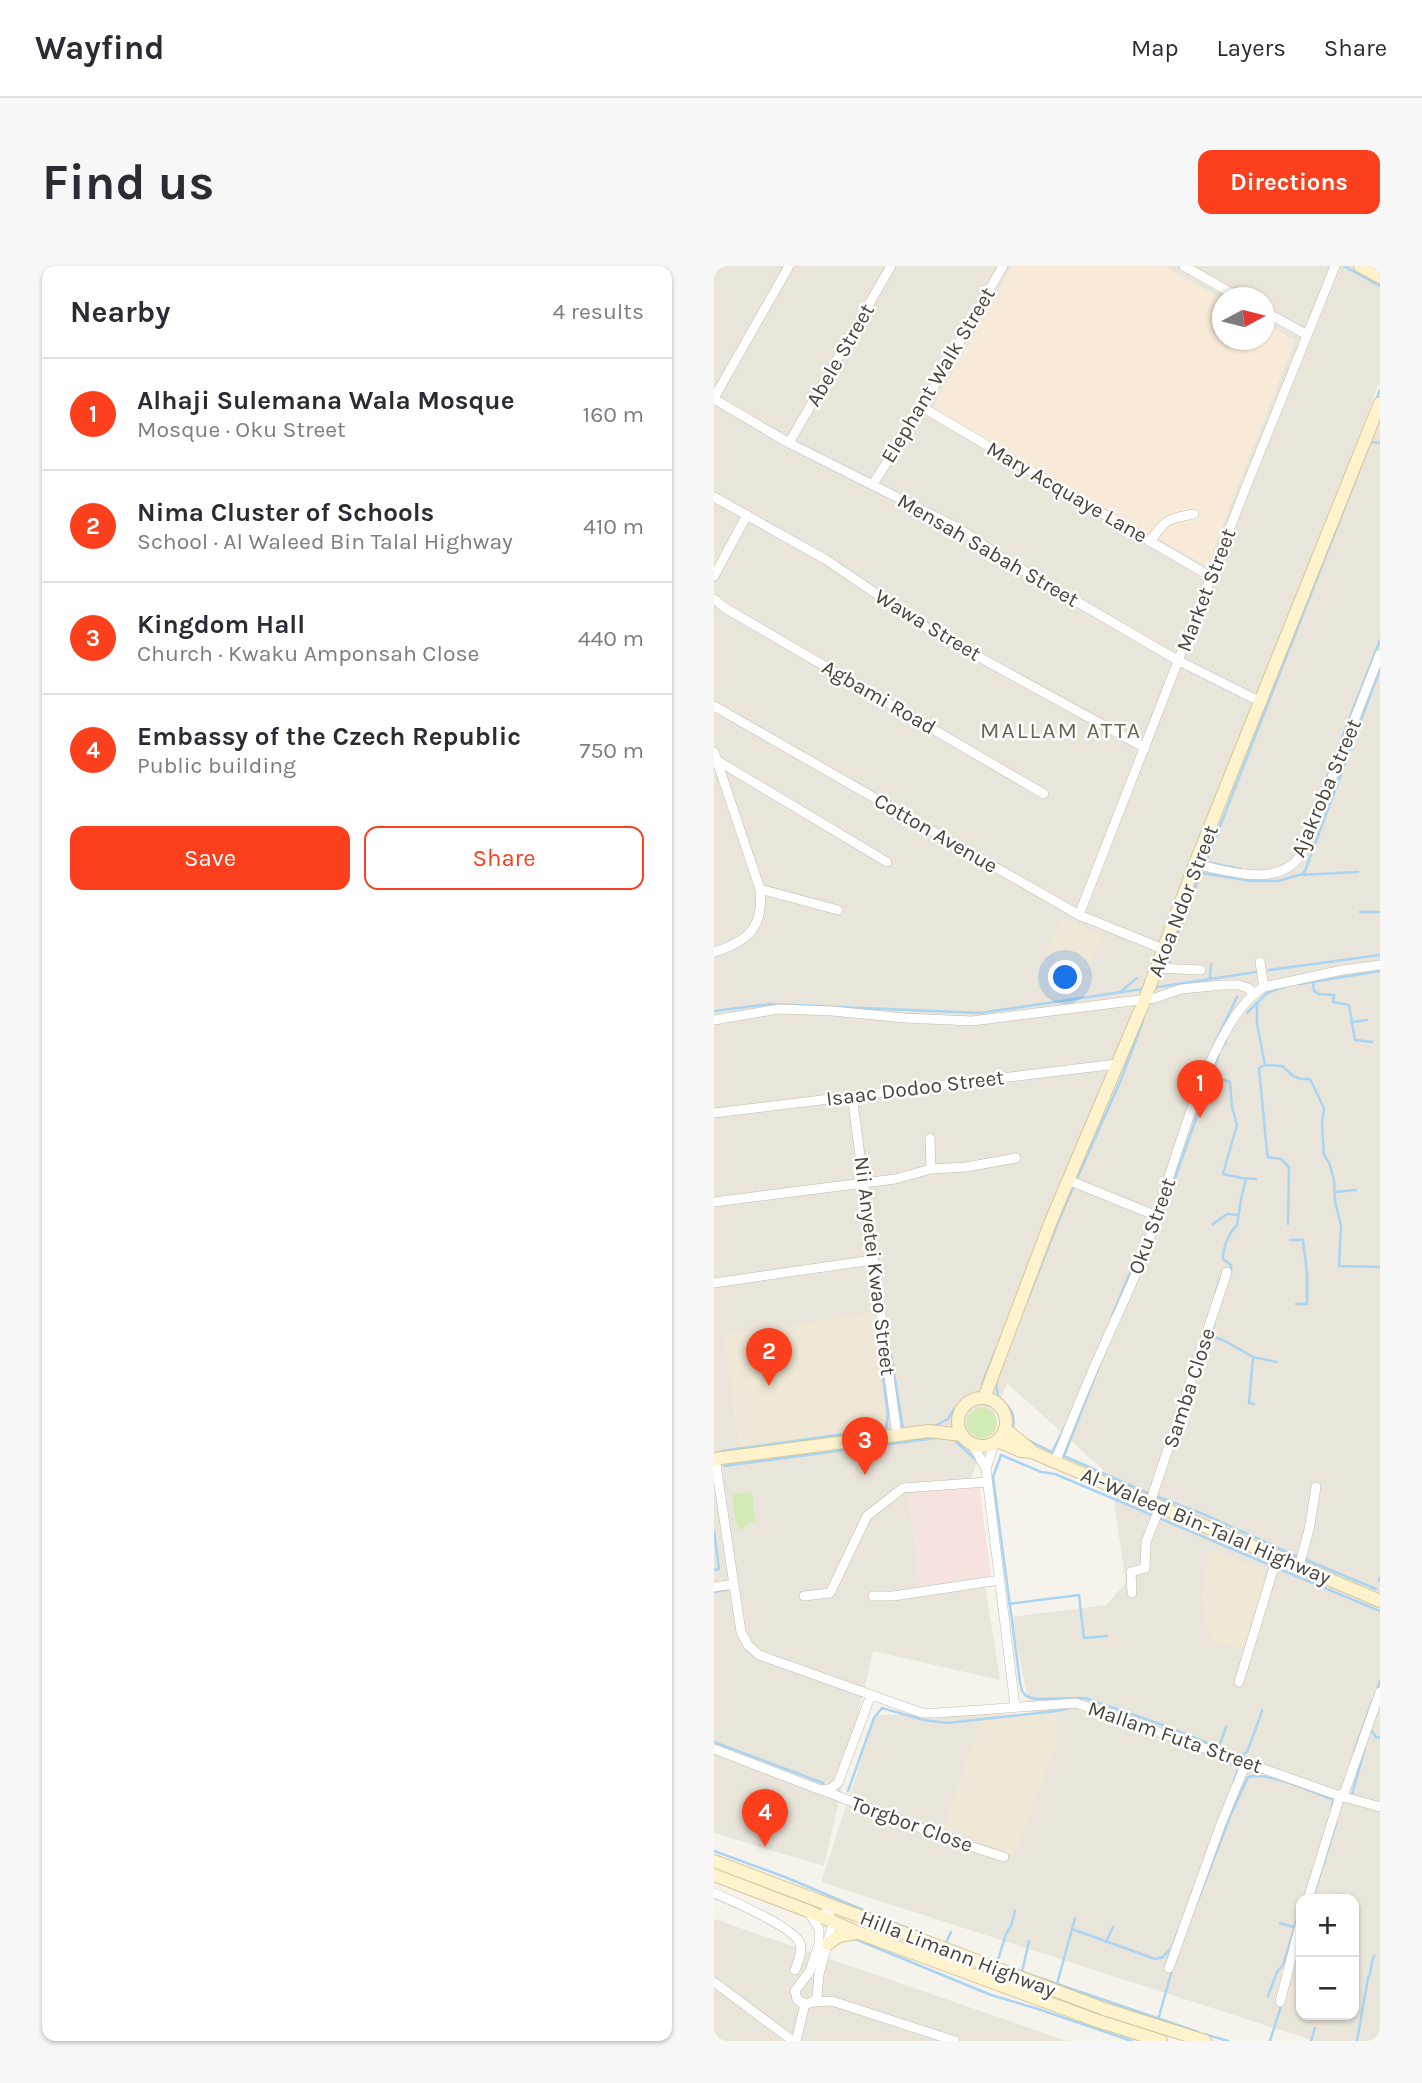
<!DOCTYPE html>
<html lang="en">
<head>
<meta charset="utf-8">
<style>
	body { margin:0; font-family:Karla,sans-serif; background:#f7f7f7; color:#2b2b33 }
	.controls { position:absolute; right:21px; bottom:21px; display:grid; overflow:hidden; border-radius:14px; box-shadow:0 2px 5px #0004 }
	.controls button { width:63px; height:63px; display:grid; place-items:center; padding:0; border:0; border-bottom:2px solid #e1e1e2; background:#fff; color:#2b2b33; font:35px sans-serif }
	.compass { position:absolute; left:498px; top:21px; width:63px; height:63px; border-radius:50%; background:#fff; box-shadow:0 2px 5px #0004; rotate:83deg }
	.you { position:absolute; left:352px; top:712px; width:24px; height:24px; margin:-18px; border:5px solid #fff; border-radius:50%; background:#1a73e8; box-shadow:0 0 0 10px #1a73e833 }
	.badge { display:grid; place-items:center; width:46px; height:46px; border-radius:50%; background:#fc3f1d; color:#fff; font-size:23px; font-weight:700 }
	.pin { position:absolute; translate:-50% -58px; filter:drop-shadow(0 2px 4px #0008) }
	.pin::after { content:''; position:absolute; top:37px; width:24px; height:21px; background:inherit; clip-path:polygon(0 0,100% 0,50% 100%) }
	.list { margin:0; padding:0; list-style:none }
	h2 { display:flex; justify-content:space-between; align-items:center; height:91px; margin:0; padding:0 28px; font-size:30px }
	h2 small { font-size:23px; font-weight:400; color:#7c7c81 }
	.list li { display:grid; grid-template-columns:46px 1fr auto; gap:21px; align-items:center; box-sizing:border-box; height:112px; padding:0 28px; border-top:2px solid #e1e1e2 }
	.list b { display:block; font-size:26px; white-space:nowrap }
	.list p { margin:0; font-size:23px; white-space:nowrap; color:#7c7c81 }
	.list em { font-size:23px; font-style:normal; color:#7c7c81 }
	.actions { display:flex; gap:14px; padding:21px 28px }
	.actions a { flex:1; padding:16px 0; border:2px solid #fc3f1d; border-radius:14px; text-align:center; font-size:24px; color:#fc3f1d }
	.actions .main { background:#fc3f1d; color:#fff }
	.map { position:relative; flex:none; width:666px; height:1775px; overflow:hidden; border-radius:14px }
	header { display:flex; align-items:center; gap:42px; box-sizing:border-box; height:98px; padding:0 35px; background:#fff; border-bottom:2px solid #e1e1e2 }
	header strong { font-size:33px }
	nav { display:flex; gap:38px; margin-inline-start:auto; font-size:24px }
	.intro { display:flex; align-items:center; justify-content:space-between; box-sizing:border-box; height:168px; padding:0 42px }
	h1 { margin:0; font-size:49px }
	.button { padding:18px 32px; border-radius:14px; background:#fc3f1d; color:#fff; font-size:24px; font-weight:700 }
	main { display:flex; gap:42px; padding:0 42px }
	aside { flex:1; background:#fff; border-radius:14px; box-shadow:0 2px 5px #0004 }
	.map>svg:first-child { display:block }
	.residential { fill:#eae5da; fill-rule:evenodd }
	.commercial { fill:#f7ead8 }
	.education { fill:#efe8d6 }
	.medical { fill:#f6e3e0 }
	.green { fill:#d2eab5 }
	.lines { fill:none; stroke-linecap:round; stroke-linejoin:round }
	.stream { stroke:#a9d4f2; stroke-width:2.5 }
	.street-casing { stroke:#c2bbae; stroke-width:10 }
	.secondary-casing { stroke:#d6c79b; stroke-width:14 }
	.street { stroke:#fff; stroke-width:9 }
	.secondary { stroke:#fff3cd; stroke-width:12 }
	.labels { text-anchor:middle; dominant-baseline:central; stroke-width:5; stroke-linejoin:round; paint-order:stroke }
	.street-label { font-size:21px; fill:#4b4439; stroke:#fff }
	.neighbourhood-label { font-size:23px; letter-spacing:2px; fill:#6e6250; stroke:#fff }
</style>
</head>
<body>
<header>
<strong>Wayfind</strong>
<nav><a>Map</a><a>Layers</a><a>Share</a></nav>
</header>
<div class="intro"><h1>Find us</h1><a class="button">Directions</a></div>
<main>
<aside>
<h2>Nearby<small>4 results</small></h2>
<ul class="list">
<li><span class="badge">1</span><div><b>Alhaji Sulemana Wala Mosque</b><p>Mosque · Oku Street</p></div><em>160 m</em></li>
<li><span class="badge">2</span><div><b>Nima Cluster of Schools</b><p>School · Al Waleed Bin Talal Highway</p></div><em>410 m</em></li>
<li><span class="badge">3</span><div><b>Kingdom Hall</b><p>Church · Kwaku Amponsah Close</p></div><em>440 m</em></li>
<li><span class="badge">4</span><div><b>Embassy of the Czech Republic</b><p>Public building</p></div><em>750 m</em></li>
</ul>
<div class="actions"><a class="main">Save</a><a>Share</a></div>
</aside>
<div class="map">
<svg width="666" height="1775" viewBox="0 0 666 1775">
	<rect width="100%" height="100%" fill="#f6f3ec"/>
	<g class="residential">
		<path d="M0 0H652L666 7V115L477 621 666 147V1775H601L107 1616 162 1449 317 1448 297 1351 392 1339 412 1317 396 1210 293 1117 255 1217 286 1414 159 1385 110 1600 0 1567ZM508 32H550V74H508ZM587 1633H640V1749H587Z"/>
		<path d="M0 1653 353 1775H0Z"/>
	</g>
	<path class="commercial" d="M298 0H451L508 33V74H550L551 57 581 74 493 300 216 146Z"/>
	<g class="education">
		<path d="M348 652 389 670 374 703 330 687Z"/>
		<path d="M158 1046 172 1159 99 1171 25 1180 10 1069 85 1059Z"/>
		<path d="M501 1284 551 1305 533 1384 498 1377 487 1335 495 1288Z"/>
		<path d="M343 1446 341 1466 343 1477 300 1589 229 1562 268 1453Z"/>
	</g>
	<path class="medical" d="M265 1218 277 1310 206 1320 194 1229Z"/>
	<g class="green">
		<circle cx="268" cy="1157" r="15"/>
		<path d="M38 1226 41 1255 33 1258 27 1265 22 1257 18 1229Z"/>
	</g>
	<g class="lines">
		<g class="stream">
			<path d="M630 0 666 20"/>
			<path d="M662 134 666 124"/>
			<path d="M656 176 666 177"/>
			<path d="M630 211 638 192"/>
			<path d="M590 570 666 374"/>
			<path d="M527 603 492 596 645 205"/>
			<path d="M588 608 591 605 666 403"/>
			<path d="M646 646H666"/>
			<path d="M455 696 459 679 487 607 538 615H564L585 609 644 606"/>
			<path d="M555 704 666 689"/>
			<path d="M496 712 497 698"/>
			<path d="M599 715 600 725 605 728 620 729 619 736 635 739 641 774 658 776"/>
			<path d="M586 718 666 705"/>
			<path d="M438 722 542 706"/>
			<path d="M406 726 423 712"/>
			<path d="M543 737V758L551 799 545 802 553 886 554 891 567 893 575 901 574 958"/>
			<path d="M0 745 56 738 266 747 428 723"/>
			<path d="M533 747 553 727 570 721"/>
			<path d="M637 756 653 754"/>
			<path d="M499 781 523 731"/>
			<path d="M508 782 512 776"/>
			<path d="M551 799 568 800 579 810 587 813H596L610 842 608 858 610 889 615 896 620 914 621 935 627 960 625 1000 666 1001"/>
			<path d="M498 810 516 816 518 841 523 859 509 908 528 912 542 913"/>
			<path d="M621 926 642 924"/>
			<path d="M445 957 505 788"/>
			<path d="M499 958 513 948 523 949"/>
			<path d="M576 974H589L593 1007V1038H582"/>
			<path d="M517 1007V999L509 993C509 981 515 967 523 959L527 933 532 913"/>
			<path d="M502 1025 507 1011"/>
			<path d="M312 1038 346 951 406 816 429 755"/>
			<path d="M398 1050 432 969"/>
			<path d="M497 1070 509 1074 539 1091 563 1096"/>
			<path d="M177 1089 189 1163"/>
			<path d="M489 1093 500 1059"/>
			<path d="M539 1093 535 1137 540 1138"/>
			<path d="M387 1095 350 1190 436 1228"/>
			<path d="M282 1116 284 1131C294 1141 302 1145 299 1161L301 1164"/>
			<path d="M268 1118 282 1083"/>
			<path d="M220 1160 234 1153 240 1143"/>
			<path d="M239 1173 262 1194"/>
			<path d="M312 1173 338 1186 352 1159"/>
			<path d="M8 1185 145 1166 172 1164 174 1148 166 1088"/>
			<path d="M10 1200 222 1172"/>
			<path d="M442 1230 489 1248 584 1291"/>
			<path d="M0 1265 5 1303 0 1304"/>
			<path d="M590 1293 662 1323"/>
			<path d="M556 1299 341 1208 327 1206 287 1189 279 1211 306 1416 308 1425 312 1430 321 1433 371 1432 446 1458 562 1504"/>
			<path d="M563 1302 666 1345"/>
			<path d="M665 1315 666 1311"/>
			<path d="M0 1326 13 1324"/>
			<path d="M295 1338 365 1329 370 1372 393 1370"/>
			<path d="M663 1424 666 1415"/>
			<path d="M656 1463 662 1471 666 1472"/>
			<path d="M0 1476 109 1517"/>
			<path d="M505 1481 512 1461"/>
			<path d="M640 1486 658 1436"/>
			<path d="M490 1487 525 1500 520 1515"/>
			<path d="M527 1490C529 1488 531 1487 533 1486 534 1483 548 1447 548 1444"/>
			<path d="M134 1525 160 1452 168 1442 210 1454 233 1457 343 1445 355 1442"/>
			<path d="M638 1529 651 1482"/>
			<path d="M0 1585 71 1611 168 1652"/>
			<path d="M601 1625 622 1558"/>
			<path d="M482 1639 517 1548 534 1511C555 1505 598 1526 620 1534L618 1540"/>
			<path d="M177 1656 207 1667"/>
			<path d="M566 1657 579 1661"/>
			<path d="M358 1663 441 1693 449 1691 455 1684"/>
			<path d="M141 1673 277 1729 324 1743 418 1775"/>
			<path d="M392 1676 399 1661"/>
			<path d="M232 1677 237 1666"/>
			<path d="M454 1692 464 1665"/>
			<path d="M283 1697 292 1668 297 1660 301 1645"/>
			<path d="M308 1706 315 1675"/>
			<path d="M311 1707 484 1766"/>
			<path d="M343 1718 361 1652"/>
			<path d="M554 1730 563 1706 569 1699 587 1640"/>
			<path d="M444 1754 458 1704"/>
			<path d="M490 1768 514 1775"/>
			<path d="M556 1775 568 1737"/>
			<path d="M597 1775 601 1762"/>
			<path d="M643 1775 654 1712C659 1705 656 1697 660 1690"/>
		</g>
		<defs>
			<g id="street">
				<path d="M470 0 526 32"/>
				<path d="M550 45 593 69"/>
				<path d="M0 132 75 0"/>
				<path d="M0 133 75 177 246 263 293 295 465 395 547 436"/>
				<path d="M208 141 497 311"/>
				<path d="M75 177 177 0"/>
				<path d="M159 218 208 141 289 0"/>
				<path d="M0 231 111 293 214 363 431 482"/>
				<path d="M436 276C452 253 452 253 480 248"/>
				<path d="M0 310 33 249"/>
				<path d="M0 333 11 342 330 528"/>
				<path d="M0 440 365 649 449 683"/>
				<path d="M0 486 46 623C50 661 35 675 0 686"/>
				<path d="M4 495 173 596"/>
				<path d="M481 598C516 605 564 623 588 588L666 388"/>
				<path d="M46 623 124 644"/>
				<path d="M365 649 530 226 621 0"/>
				<path d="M546 696 550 721"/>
				<path d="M443 702 487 704"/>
				<path d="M0 754 65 743 118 745 191 752 258 755 441 732 467 723 509 719H525L534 722 539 727"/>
				<path d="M138 829 183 1170"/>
				<path d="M0 847 403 798"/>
				<path d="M217 903 252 901 302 892"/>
				<path d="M354 914 443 950"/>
				<path d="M0 936 181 913 217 903 216 872"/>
				<path d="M0 1017 159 994"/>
				<path d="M259 1179 272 1203 301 1440"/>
				<path d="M1 1192 27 1366 34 1379 45 1389 208 1447H223L362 1437 626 1530 666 1541"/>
				<path d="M341 1196C356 1160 370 1123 386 1088 401 1053 418 1020 431 985 454 923 494 752 550 721L629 704 666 699"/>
				<path d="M272 1203 280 1177"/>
				<path d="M436 1237 513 1006"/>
				<path d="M585 1300 595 1264 602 1221"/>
				<path d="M0 1321 20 1318"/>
				<path d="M418 1327 417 1306 431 1302 432 1276 446 1241"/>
				<path d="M90 1330 116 1327 153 1250 189 1222 273 1216"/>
				<path d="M159 1330H179L286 1314"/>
				<path d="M525 1416 563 1291"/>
				<path d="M0 1483 107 1524 116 1523 124 1517 157 1429"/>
				<path d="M108 1524 240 1575 290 1591"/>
				<path d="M0 1627C17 1634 79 1661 86 1677 89 1685 84 1696 81 1704"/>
				<path d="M594 1633 626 1530 631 1525 666 1426"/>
				<path d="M96 1648 105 1663V1678L96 1705 81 1725 83 1733C90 1740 98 1739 103 1731L105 1708 119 1657 110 1637"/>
				<path d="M455 1702 507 1558 532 1497"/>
				<path d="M0 1716 79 1775"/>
				<path d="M100 1736 118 1735 241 1775"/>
				<path d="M566 1736 587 1655"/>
				<path d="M82 1775 91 1738"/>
			</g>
			<g id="secondary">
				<path d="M646 0 666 11"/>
				<circle cx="268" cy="1156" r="24"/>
				<path d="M270 1132 337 955 431 733 481 598 666 137"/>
				<path d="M291 1163 318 1185"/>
				<path d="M283 1175 307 1185 318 1186 666 1335"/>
				<path d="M0 1193 215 1165 248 1169"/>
				<path d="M0 1595 390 1743 491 1775"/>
				<path d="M0 1609 94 1645 145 1667 381 1754 447 1775"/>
				<path d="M114 1678 125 1670 142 1667"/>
			</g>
		</defs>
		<use href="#street" class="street-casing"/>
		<use href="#secondary" class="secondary-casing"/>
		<use href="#street" class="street"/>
		<use href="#secondary" class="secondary"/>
	</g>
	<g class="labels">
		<g class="street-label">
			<text transform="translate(126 89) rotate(-60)">Abele Street</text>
			<text transform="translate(224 109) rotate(-59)">Elephant Walk Street</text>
			<text transform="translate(353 226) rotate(30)">Mary Acquaye Lane</text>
			<text transform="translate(274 284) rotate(30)">Mensah Sabah Street</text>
			<text transform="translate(492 324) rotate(-69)">Market Street</text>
			<text transform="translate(214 359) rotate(31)">Wawa Street</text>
			<text transform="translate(165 431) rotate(30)">Agbami Road</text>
			<text transform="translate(612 522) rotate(-67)">Ajakroba Street</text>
			<text transform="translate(222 567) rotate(30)">Cotton Avenue</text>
			<text transform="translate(469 635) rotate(-69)">Akoa Ndor Street</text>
			<text transform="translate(201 822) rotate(-7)">Isaac Dodoo Street</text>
			<text transform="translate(438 960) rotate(-70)">Oku Street</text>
			<text transform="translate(161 1000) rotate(83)">Nii Anyetei Kwao Street</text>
			<text transform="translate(475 1122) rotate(-72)">Samba Close</text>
			<text transform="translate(492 1260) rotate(23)">Al-Waleed Bin-Talal Highway</text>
			<text transform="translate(461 1471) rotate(19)">Mallam Futa Street</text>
			<text transform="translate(198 1558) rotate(20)">Torgbor Close</text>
			<text transform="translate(244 1688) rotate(21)">Hilla Limann Highway</text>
		</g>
		<g class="neighbourhood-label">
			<text x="347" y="464">MALLAM ATTA</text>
		</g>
	</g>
</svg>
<div class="controls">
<button>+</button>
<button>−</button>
</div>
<svg class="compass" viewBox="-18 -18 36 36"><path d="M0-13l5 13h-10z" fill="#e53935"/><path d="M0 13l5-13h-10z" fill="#7c7c81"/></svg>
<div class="you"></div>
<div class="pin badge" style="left:486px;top:852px">1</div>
<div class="pin badge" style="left:55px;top:1120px">2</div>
<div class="pin badge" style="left:151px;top:1209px">3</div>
<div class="pin badge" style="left:51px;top:1581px">4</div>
</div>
</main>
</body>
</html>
